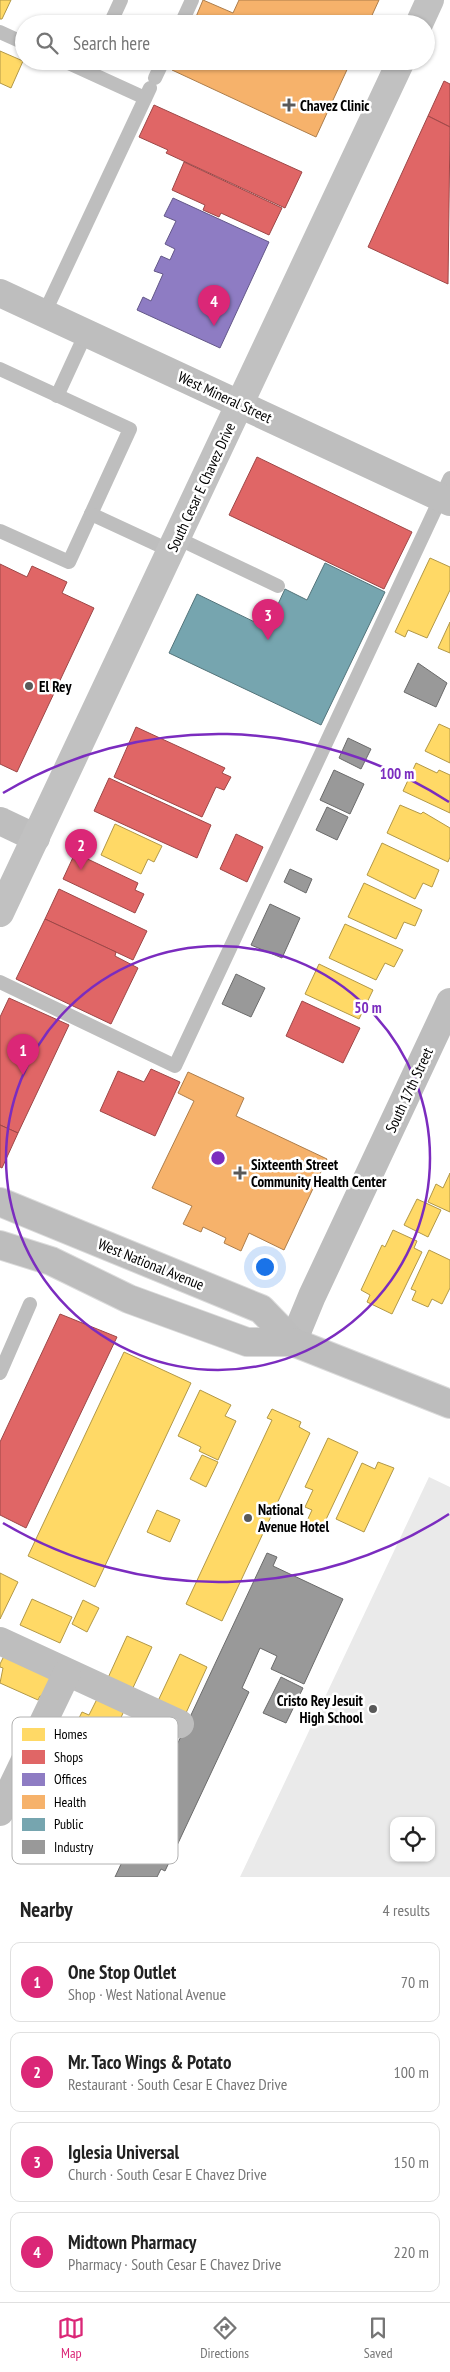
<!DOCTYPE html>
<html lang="en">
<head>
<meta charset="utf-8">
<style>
	body { margin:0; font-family:"PT Sans Narrow",sans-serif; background:#f6f6f6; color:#222 }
	.controls { position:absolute; right:15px; bottom:15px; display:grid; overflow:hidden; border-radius:10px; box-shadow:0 1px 4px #0004 }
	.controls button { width:45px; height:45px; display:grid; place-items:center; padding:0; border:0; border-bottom:1px solid #e0e0e0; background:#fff; color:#222; font:25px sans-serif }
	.you { position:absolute; left:264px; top:1266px; width:18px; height:18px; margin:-12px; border:4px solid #fff; border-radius:50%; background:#1a73e8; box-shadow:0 0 0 8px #1a73e833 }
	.badge { display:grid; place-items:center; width:32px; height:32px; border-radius:50%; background:#db2777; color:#fff; font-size:16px; font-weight:700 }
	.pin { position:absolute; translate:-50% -41px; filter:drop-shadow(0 1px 2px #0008) }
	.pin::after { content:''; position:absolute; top:26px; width:18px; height:15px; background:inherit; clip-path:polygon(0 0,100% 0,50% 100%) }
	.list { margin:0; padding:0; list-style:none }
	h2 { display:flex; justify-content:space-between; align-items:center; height:65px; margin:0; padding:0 20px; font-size:21px }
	h2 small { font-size:16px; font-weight:400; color:#767676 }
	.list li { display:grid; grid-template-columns:32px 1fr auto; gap:15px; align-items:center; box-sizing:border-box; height:80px; margin:0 10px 10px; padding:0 10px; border:1px solid #e0e0e0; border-radius:10px }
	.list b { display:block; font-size:19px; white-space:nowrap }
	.list p { margin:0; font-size:16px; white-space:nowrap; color:#767676 }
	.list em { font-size:16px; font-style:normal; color:#767676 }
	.icon { flex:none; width:28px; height:28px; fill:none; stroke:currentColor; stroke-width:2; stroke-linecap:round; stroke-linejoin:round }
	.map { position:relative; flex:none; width:450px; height:1877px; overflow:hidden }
	.search { position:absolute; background:#fff; box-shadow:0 1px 4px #0004; left:15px; right:15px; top:15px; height:55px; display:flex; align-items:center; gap:12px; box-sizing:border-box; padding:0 18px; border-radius:28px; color:#767676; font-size:19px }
	.sheet { height:425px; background:#fff }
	nav { display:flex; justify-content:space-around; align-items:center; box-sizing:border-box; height:70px; border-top:1px solid #e0e0e0; background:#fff; font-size:14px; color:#767676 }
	nav a { display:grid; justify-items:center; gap:2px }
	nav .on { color:#db2777 }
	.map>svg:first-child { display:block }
	.green { fill:#eaeaea; fill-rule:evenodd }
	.homes { fill:#ffd966; stroke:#b29847 }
	.shops { fill:#e06666; stroke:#9d4747 }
	.offices { fill:#8e7cc3; stroke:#635788 }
	.health { fill:#f6b26b; stroke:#ac7d4b }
	.public { fill:#76a5af; stroke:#53747a }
	.industry { fill:#999; stroke:#6b6b6b }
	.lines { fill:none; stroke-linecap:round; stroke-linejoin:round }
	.primary-casing { stroke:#dbdbdb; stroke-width:30 }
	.service { stroke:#bebebe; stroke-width:14 }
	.minor { stroke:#bebebe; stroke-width:28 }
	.secondary { stroke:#c1c1c1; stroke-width:28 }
	.primary { stroke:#bdbdbd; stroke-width:28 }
	.ring { fill:none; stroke:#7b2cbf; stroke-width:2.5 }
	.poi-dot { fill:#595959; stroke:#fff; stroke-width:2 }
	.labels { text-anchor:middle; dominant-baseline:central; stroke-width:5; stroke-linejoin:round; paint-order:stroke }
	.poi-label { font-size:15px; font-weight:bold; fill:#000; stroke:#fff; text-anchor:start }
	.street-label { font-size:15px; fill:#000; stroke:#fff }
	.key { fill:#fff; stroke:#b2b2b2; stroke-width:1 }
	.key-label { font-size:14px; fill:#000 }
	.centre { fill:#7b2cbf; stroke:#fff; stroke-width:2.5 }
	.ring-label { font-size:15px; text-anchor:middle; font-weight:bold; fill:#7b2cbf; stroke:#fff; stroke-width:5; stroke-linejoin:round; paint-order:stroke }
</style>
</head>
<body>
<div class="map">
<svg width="450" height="1877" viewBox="0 0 450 1877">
	<rect width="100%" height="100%" fill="#fff"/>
	<path class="green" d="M429 1477 450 1487V1877H240ZM394 1821H431V1858H394Z"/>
	<g class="homes">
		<path d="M0 0H11L2 19H0Z"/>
		<path d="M0 51 23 61 11 88 0 83Z"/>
		<path d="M430 558 450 567V590L427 638 408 630 405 637 395 632Z"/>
		<path d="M450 622V653L438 648Z"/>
		<path d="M439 724 450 729V763L425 751Z"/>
		<path d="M416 763 437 773 439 770 450 775V813L403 791Z"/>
		<path d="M400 805 421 814 423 812 450 828V857L448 862 387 833Z"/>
		<path d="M115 824 162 846 154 862 148 859 141 874 101 855Z"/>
		<path d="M382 843 439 870 432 887 423 883 415 899 367 875Z"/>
		<path d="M364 883 422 910 415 926 404 922 396 939 348 917Z"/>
		<path d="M345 924 403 950 394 967 385 963 376 980 329 958Z"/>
		<path d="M319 964 373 990 359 1019 305 994Z"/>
		<path d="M450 1173V1212L428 1202 436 1184 443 1188Z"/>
		<path d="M417 1199 441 1210 428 1237 404 1225Z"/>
		<path d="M393 1230 417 1241 414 1248 422 1252 392 1314 367 1302 370 1295 361 1290 382 1245 385 1247Z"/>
		<path d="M429 1250 450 1260V1288L442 1304 432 1299 428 1307 412 1300 416 1291 411 1289Z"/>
		<path d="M124 1352 191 1383 95 1587 28 1556Z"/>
		<path d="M200 1390 231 1405 225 1416 236 1421 218 1460 199 1451 201 1447 178 1436Z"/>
		<path d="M272 1409 301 1422 299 1427 310 1433 222 1621 186 1604 272 1420 267 1418Z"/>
		<path d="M328 1438 358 1452 321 1530 306 1523 312 1510 305 1507 313 1490 305 1487Z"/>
		<path d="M202 1455 218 1462 206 1487 190 1479Z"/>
		<path d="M378 1462 394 1468 364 1532 336 1519 362 1463 375 1469Z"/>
		<path d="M157 1510 180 1520 170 1542 147 1532Z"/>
		<path d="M0 1573 18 1582 0 1619Z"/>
		<path d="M32 1599 72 1617 60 1643 20 1625Z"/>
		<path d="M83 1600 99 1608 87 1632 72 1624Z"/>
		<path d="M127 1636 152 1647 131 1692 107 1680Z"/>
		<path d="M5 1654 51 1676 44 1697 40 1696 38 1700 0 1683 3 1668 0 1667V1664Z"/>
		<path d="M180 1654 207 1667 186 1713 158 1701Z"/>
		<path d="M97 1699 124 1711 100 1762 72 1749 79 1735 72 1732 82 1712 89 1715Z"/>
	</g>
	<g class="shops">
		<path d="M444 81 450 84V127L428 116Z"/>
		<path d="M154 105 302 172 285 208 166 153 168 150 139 137Z"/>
		<path d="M428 116 450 127 448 284 368 247Z"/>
		<path d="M184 162 282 208 269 235 221 213 219 217 203 210 205 205 172 190Z"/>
		<path d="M257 457 412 532 384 589 229 515Z"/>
		<path d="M0 564 27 577 32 566 67 582 62 593 94 608 17 772 0 764Z"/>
		<path d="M136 727 225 768 222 773 231 777 224 790 216 787 202 817 114 777Z"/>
		<path d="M109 778 211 825 197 858 94 811Z"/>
		<path d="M236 834 263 847 247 882 220 869Z"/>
		<path d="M75 853 138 883 135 890 144 894 135 913 63 879Z"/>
		<path d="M59 889 147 931 133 960 45 919Z"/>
		<path d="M45 919 116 952 115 956 138 968 111 1024 16 979Z"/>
		<path d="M9 998 69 1025 18 1133 0 1125V1017Z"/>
		<path d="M302 1001 360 1028 343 1063 286 1036Z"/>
		<path d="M151 1069 180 1082 155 1136 100 1111 118 1071 144 1082Z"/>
		<path d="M0 1125 18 1133 2 1168 0 1167Z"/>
		<path d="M60 1314 117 1337 26 1528 0 1515V1442Z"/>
	</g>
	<path class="offices" d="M173 198 269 242 220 348 137 310 143 297 151 301 163 274 154 271 161 256 170 260 175 249 165 244 176 221 164 216Z"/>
	<g class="health">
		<path d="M203 0 233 13 239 0H379L368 24H193Z"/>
		<path d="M176 61H351L316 137 172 70Z"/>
		<path d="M188 1072 244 1098 236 1116 327 1159 284 1250 249 1233 241 1251 224 1243 226 1238 203 1227 201 1232 183 1224 192 1206 152 1188 194 1101 178 1093Z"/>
	</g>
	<path class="public" d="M325 563 385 592 321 725 169 653 197 594 267 628 285 589 307 600Z"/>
	<g class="industry">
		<path d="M418 663 447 683 436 707 404 692Z"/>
		<path d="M348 738 371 749 361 769 339 758Z"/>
		<path d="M334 770 364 784 350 814 320 800Z"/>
		<path d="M327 807 348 817 337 840 316 830Z"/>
		<path d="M290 869 312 879 306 893 284 882Z"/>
		<path d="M270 904 300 918 282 958 251 945Z"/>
		<path d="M236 974 265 988 251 1017 222 1004Z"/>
		<path d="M267 1553 277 1557 273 1566 343 1599 304 1684 271 1669 277 1656 260 1648 242 1688 249 1692 165 1871 161 1869 157 1877H115Z"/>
		<path d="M281 1677 303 1688 286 1723 263 1713Z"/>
	</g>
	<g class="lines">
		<defs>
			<g id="primary">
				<path d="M0 1202 261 1309 293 1342"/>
				<path d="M0 1245 51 1261 129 1299 247 1342H293L450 1404"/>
			</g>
		</defs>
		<use href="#primary" class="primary-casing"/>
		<g class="service">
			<path d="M110 24 121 0"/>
			<path d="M181 24 192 0"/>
			<path d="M0 32 24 43"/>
			<path d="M64 61 145 98"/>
			<path d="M155 78 163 61"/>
			<path d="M44 314 150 88"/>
			<path d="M0 369 130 429 69 562 0 531"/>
			<path d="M57 396 86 333"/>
			<path d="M91 514 171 551"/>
			<path d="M177 538 278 586"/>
			<path d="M0 982 175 1066 450 478"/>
			<path d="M0 1373 30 1304"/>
		</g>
		<g class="minor">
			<path d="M0 293 450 502"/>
			<path d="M0 821 36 838"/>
			<path d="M293 1342 312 1296 450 1002"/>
			<path d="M0 1641 180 1724"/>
			<path d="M0 1812 67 1673"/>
		</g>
		<g class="secondary">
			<path d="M419 24 430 0"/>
			<path d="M0 913 401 61"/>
		</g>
		<use href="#primary" class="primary"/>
	</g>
	<g class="ring">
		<circle cx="218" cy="1158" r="212"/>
		<path d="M449 1514A424 424 0 0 1 3 1523M3 793A424 424 0 0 1 449 802"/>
	</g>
	<g class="poi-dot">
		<path d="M286.5 97.5h5v5h5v5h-5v5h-5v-5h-5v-5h5z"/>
		<circle cx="29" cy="686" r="5"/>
		<path d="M237.5 1165.5h5v5h5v5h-5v5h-5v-5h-5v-5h5z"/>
		<circle cx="248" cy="1518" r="5"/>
		<circle cx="373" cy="1709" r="5"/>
	</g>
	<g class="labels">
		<g class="poi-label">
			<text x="300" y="105">Chavez Clinic</text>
			<text x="39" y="686">El Rey</text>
			<text x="251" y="1164">Sixteenth Street<tspan x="251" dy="17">Community Health Center</tspan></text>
			<text x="258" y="1509">National<tspan x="258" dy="17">Avenue Hotel</tspan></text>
			<text x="363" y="1700" text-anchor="end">Cristo Rey Jesuit<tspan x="363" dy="17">High School</tspan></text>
		</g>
		<g class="street-label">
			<text transform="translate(225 397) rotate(25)">West Mineral Street</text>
			<text transform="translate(201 487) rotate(-65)">South Cesar E Chavez Drive</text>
			<text transform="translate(409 1090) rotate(-65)">South 17th Street</text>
			<text transform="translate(151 1264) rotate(22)">West National Avenue</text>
		</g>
	</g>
	<rect x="12" y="1717" width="166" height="147" rx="8" class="key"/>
	<rect x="22" y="1728" width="23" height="13" fill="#ffd966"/>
	<rect x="22" y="1750" width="23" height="14" fill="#e06666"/>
	<rect x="22" y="1773" width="23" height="13" fill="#8e7cc3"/>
	<rect x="22" y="1795" width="23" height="14" fill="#f6b26b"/>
	<rect x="22" y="1818" width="23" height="13" fill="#76a5af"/>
	<rect x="22" y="1840" width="23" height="14" fill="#999"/>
	<g class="key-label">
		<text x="54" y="1739">Homes</text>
		<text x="54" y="1762">Shops</text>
		<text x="54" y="1784">Offices</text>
		<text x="54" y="1807">Health</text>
		<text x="54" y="1829">Public</text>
		<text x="54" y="1852">Industry</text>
	</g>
	<circle cx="218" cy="1158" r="8" class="centre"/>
	<g class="ring-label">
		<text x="397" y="779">100 m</text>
		<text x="368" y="1013">50 m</text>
	</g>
</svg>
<div class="controls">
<button><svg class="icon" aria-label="locate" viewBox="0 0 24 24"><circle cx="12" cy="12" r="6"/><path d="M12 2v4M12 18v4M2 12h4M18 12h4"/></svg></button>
</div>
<div class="you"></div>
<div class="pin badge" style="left:23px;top:1075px">1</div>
<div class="pin badge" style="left:81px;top:870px">2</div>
<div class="pin badge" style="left:268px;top:640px">3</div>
<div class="pin badge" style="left:214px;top:326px">4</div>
<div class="search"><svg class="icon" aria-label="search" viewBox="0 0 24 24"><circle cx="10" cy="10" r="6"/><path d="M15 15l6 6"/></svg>Search here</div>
</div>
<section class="sheet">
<h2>Nearby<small>4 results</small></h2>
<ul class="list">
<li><span class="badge">1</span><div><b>One Stop Outlet</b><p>Shop · West National Avenue</p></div><em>70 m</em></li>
<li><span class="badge">2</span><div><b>Mr. Taco Wings &amp; Potato</b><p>Restaurant · South Cesar E Chavez Drive</p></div><em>100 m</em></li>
<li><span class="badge">3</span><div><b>Iglesia Universal</b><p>Church · South Cesar E Chavez Drive</p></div><em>150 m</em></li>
<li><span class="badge">4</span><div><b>Midtown Pharmacy</b><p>Pharmacy · South Cesar E Chavez Drive</p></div><em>220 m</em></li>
</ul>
</section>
<nav>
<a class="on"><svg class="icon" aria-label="map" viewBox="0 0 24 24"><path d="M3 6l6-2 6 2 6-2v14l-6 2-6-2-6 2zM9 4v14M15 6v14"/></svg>Map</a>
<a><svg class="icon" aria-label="directions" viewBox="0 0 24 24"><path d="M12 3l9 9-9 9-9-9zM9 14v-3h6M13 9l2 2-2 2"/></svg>Directions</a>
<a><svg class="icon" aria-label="saved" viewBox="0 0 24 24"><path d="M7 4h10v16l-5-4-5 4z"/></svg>Saved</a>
</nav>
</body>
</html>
